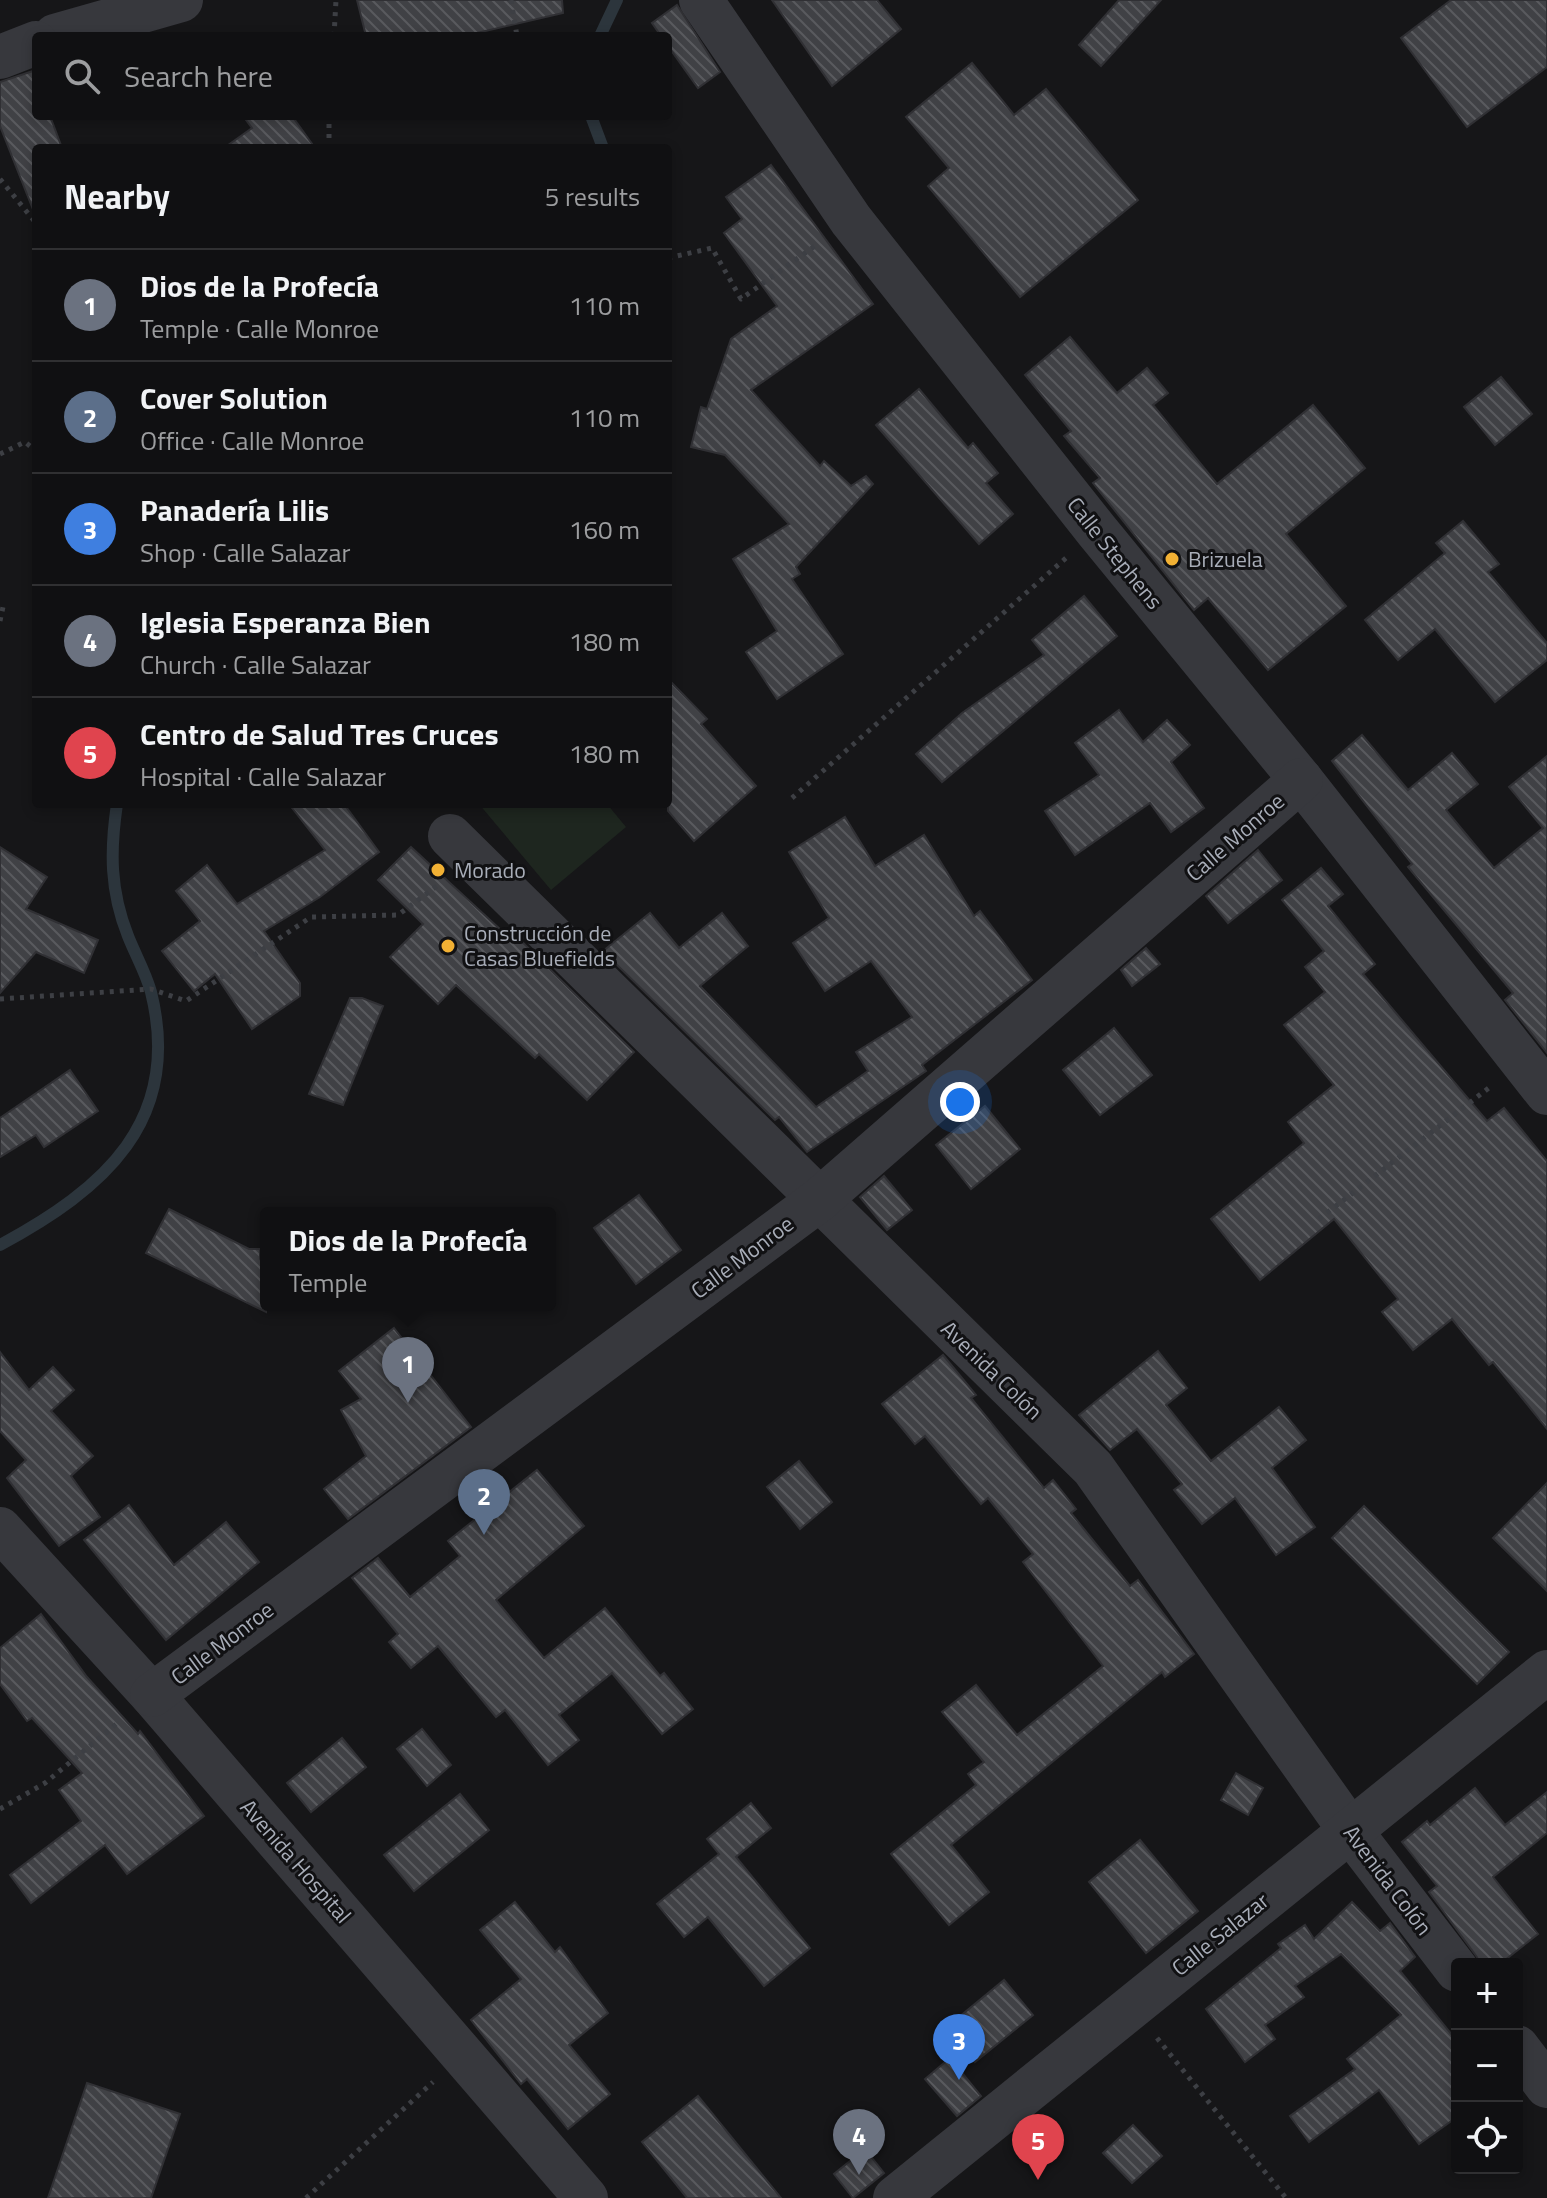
<!DOCTYPE html>
<html lang="en">
<head>
<meta charset="utf-8">
<style>
	body { margin:0; font-family:"Titillium Web",sans-serif; background:#1e1e20; color:#f1f3f6 }
	.controls { position:absolute; right:24px; bottom:24px; display:grid; overflow:hidden; border-radius:8px; box-shadow:0 4px 12px #0003 }
	.controls button { width:72px; height:72px; display:grid; place-items:center; padding:0; border:0; border-bottom:2px solid #303032; background:#101012; color:#f1f3f6; font:40px sans-serif }
	.you { position:absolute; left:960px; top:1102px; width:28px; height:28px; margin:-20px; border:6px solid #fff; border-radius:50%; background:#1a73e8; box-shadow:0 0 0 12px #1a73e833 }
	.badge { display:grid; place-items:center; width:52px; height:52px; border-radius:50%; background:#2563eb; color:#fff; font-size:26px; font-weight:700 }
	.pin { position:absolute; translate:-50% -66px; filter:drop-shadow(0 2px 4px #0008) }
	.pin::after { content:''; position:absolute; top:42px; width:28px; height:24px; background:inherit; clip-path:polygon(0 0,100% 0,50% 100%) }
	.popup { position:absolute; left:260px; top:1207px; width:296px; height:104px; box-sizing:border-box; display:grid; place-content:center; border-radius:8px; background:#101012; filter:drop-shadow(0 2px 6px #0005); font-size:26px; white-space:nowrap; color:#9c9d9f }
	.popup b { font-size:30px; color:#f1f3f6 }
	.popup::after { content:''; position:absolute; left:50%; top:100%; margin-left:-16px; border:16px solid transparent; border-top-color:#101012 }
	.list { margin:0; padding:0; list-style:none }
	h2 { display:flex; justify-content:space-between; align-items:center; height:104px; margin:0; padding:0 32px; font-size:34px }
	h2 small { font-size:26px; font-weight:400; color:#9c9d9f }
	.list li { display:grid; grid-template-columns:52px 1fr auto; gap:24px; align-items:center; box-sizing:border-box; height:112px; padding:0 32px; border-top:2px solid #303032 }
	.list b { display:block; font-size:30px; white-space:nowrap }
	.list p { margin:0; font-size:26px; white-space:nowrap; color:#9c9d9f }
	.list em { font-size:26px; font-style:normal; color:#9c9d9f }
	.icon { flex:none; width:44px; height:44px; fill:none; stroke:currentColor; stroke-width:2; stroke-linecap:round; stroke-linejoin:round }
	.map { position:relative; flex:none; width:1547px; height:2198px; overflow:hidden }
	.search { position:absolute; background:#101012; box-shadow:0 4px 12px #0003; left:32px; top:32px; width:640px; height:88px; display:flex; align-items:center; gap:20px; box-sizing:border-box; padding:0 28px; border-radius:8px; color:#9c9d9f; font-size:30px }
	.panel { position:absolute; background:#101012; box-shadow:0 4px 12px #0003; left:32px; top:144px; width:640px; height:664px; border-radius:8px }
	.map>svg:first-child { display:block }
	.garden { fill:#1e261f }
	.lines { fill:none; stroke-linecap:round; stroke-linejoin:round }
	.stream { stroke:#2c353c; stroke-width:12 }
	.building { fill:url(#building-back-hatch); stroke:#303034; stroke-width:2 }
	.path { stroke:#3d3f44; stroke-width:5; stroke-dasharray:4 6; stroke-linecap:butt }
	.minor { stroke:#37383d; stroke-width:44 }
	.poi-dot { fill:#f2b134; stroke:#111113; stroke-width:3 }
	.labels { text-anchor:middle; dominant-baseline:central; stroke-width:6; stroke-linejoin:round; paint-order:stroke }
	.street-label { font-size:22px; fill:#a8adb8; stroke:#111113 }
	.poi-label { font-size:22px; fill:#a8adb8; stroke:#111113; text-anchor:start }
</style>
</head>
<body>
<div class="map">
<svg width="1547" height="2198" viewBox="0 0 1547 2198">
	<defs>
		<pattern id="building-back-hatch" width="6" height="6" patternUnits="userSpaceOnUse" patternTransform="scale(2)"><rect width="6" height="6" fill="#404145"/><path d="M-1 5l2 2M0 0l6 6M5-1l2 2" fill="none" stroke="#595a5e"/></pattern>
	</defs>
	<rect width="100%" height="100%" fill="#161618"/>
	<path class="garden" d="M479 804H607L626 827 551 890Z"/>
	<g class="lines">
		<g class="stream">
			<path d="M600 36 617 0"/>
			<path d="M591 116 603 148"/>
			<path d="M0 1245C104 1189 183 1121 151 992 146 973 135 954 128 936 110 891 110 851 117 804"/>
		</g>
	</g>
	<g class="building">
		<path d="M357 0H562L563 13 464 36H366Z"/>
		<path d="M772 0H877L901 29 832 86Z"/>
		<path d="M1119 0H1161L1101 66 1079 45Z"/>
		<path d="M1451 0H1547V67L1467 127 1401 38Z"/>
		<path d="M677 5 720 72 698 88 668 46V36H661L652 23Z"/>
		<path d="M972 63 1014 115 1046 89 1138 200 1020 297 928 186 949 168 906 117Z"/>
		<path d="M36 70V116H50L62 148H36L34 212 0 126V82Z"/>
		<path d="M243 116H292L315 148H224L252 128Z"/>
		<path d="M771 165 873 304 751 390 820 466 824 461 851 486 866 476 873 484 796 567 800 574 792 579 843 654 777 699 746 652 777 631 733 559 789 524 725 455 691 447 701 407 707 409 731 339 777 306 724 233 742 219 726 197Z"/>
		<path d="M1070 337 1117 393 1147 368 1168 393 1153 405 1217 484 1313 405 1365 468 1286 534 1346 606 1268 670 1208 598 1194 610 1093 483 1100 478 1064 436 1071 431 1025 375Z"/>
		<path d="M1501 377 1532 414 1495 445 1464 407Z"/>
		<path d="M919 389 968 448 973 443 998 473 986 483 1013 514 979 544 876 425Z"/>
		<path d="M1463 521 1499 564 1488 572 1547 643V660L1495 702 1435 629 1398 660 1365 620 1445 553 1436 543Z"/>
		<path d="M1084 596 1117 636 942 782 916 754 962 713 1044 655 1032 640Z"/>
		<path d="M668 679 707 719 701 724 756 786 694 841 668 811Z"/>
		<path d="M1119 710 1143 742 1167 720 1190 745 1171 762 1204 808 1171 832 1150 803 1075 855 1045 811 1099 775 1075 743Z"/>
		<path d="M1362 735 1408 790 1452 753 1478 784 1446 810 1494 868 1543 828 1509 787 1547 756V1053L1505 1000 1513 993 1408 867 1412 864 1332 761Z"/>
		<path d="M289 804H344L379 852 320 897 264 931 300 983V996L252 1029 215 974 194 991 162 951 200 921 176 891 207 865 237 904 325 850Z"/>
		<path d="M845 817 875 866 924 835 974 916 980 911 1032 980 922 1065 926 1071 807 1152 779 1117 775 1120 603 951 650 913 679 948 722 913 748 946 700 986 816 1107 868 1071 856 1052 912 1017 871 961 825 991 793 943 829 918 789 852Z"/>
		<path d="M0 847 47 877 26 909 98 940 84 973 36 952 0 993Z"/>
		<path d="M411 847 514 942 518 938 634 1052 587 1100 539 1054 535 1058 456 985 438 1004 390 957 423 924 378 880Z"/>
		<path d="M1258 850 1282 880 1228 923 1206 896Z"/>
		<path d="M1321 868 1343 894 1328 906 1375 964 1363 974 1487 1121 1504 1108 1547 1161V1429L1493 1362 1489 1365 1452 1319 1413 1350 1382 1312 1398 1299 1334 1219 1260 1280 1211 1219 1304 1143 1288 1122 1334 1085 1284 1025 1325 992 1305 967 1324 951 1282 900Z"/>
		<path d="M1146 948 1160 964 1132 986 1121 970Z"/>
		<path d="M350 998H362L383 1006 343 1105 309 1094Z"/>
		<path d="M1114 1028 1152 1075 1100 1115 1063 1070Z"/>
		<path d="M70 1070 98 1111 44 1147 36 1135 0 1157V1118Z"/>
		<path d="M985 1106 1020 1149 971 1189 936 1145Z"/>
		<path d="M884 1176 912 1210 887 1230 860 1197Z"/>
		<path d="M639 1195 681 1250 636 1284 594 1228Z"/>
		<path d="M169 1209 249 1249H260V1259L266 1267V1312L146 1253Z"/>
		<path d="M394 1328 471 1427 348 1519 324 1489 366 1456 341 1410 361 1399 339 1371Z"/>
		<path d="M1158 1351 1187 1388 1166 1405 1211 1461 1279 1407 1306 1440 1272 1468 1315 1527 1276 1555 1235 1498 1202 1524 1174 1490 1182 1484 1137 1429 1110 1450 1079 1415Z"/>
		<path d="M0 1352 29 1390 53 1367 74 1390 51 1411 93 1456 71 1476 100 1517 59 1546 7 1478 26 1460 0 1431Z"/>
		<path d="M943 1355 976 1395 971 1398 1044 1488 1053 1480 1076 1509 1071 1513 1130 1586 1138 1580 1194 1654 1165 1677 1162 1672 951 1845 989 1892 949 1925 891 1854 976 1785 968 1774 984 1762 942 1712 976 1685 1017 1735 1103 1666 1023 1562 1033 1554 988 1498 981 1504 925 1436 915 1444 882 1404Z"/>
		<path d="M799 1461 832 1502 800 1529 767 1487Z"/>
		<path d="M537 1470 584 1526 496 1600 544 1658 605 1608 660 1676 664 1673 693 1709 662 1734 612 1673 559 1715 579 1740 548 1765 505 1710 496 1717 438 1646 411 1668 389 1642 398 1634 352 1578 378 1558 410 1597 460 1556 448 1541Z"/>
		<path d="M1547 1483V1591L1493 1538Z"/>
		<path d="M129 1505 174 1565 226 1522 259 1562 166 1640 84 1540Z"/>
		<path d="M1364 1506 1509 1652 1477 1684 1332 1538Z"/>
		<path d="M41 1614 87 1677 138 1734 140 1731 204 1816 127 1874 105 1845 31 1903 10 1875 81 1821 59 1790 82 1773 32 1718 27 1721 0 1684V1648Z"/>
		<path d="M422 1729 451 1765 427 1786 397 1749Z"/>
		<path d="M342 1738 366 1767 311 1812 287 1783Z"/>
		<path d="M1236 1773 1263 1788 1248 1815 1221 1800Z"/>
		<path d="M1475 1788 1505 1825 1547 1792V1833L1493 1877 1538 1934 1500 1964 1480 1961 1429 1892 1437 1886 1402 1842 1427 1821 1430 1825Z"/>
		<path d="M460 1794 489 1830 414 1891 384 1855Z"/>
		<path d="M751 1803 771 1828 736 1857 810 1948 764 1986 708 1917 684 1937 657 1904 719 1854 707 1839Z"/>
		<path d="M1140 1840 1198 1911 1146 1953 1089 1882Z"/>
		<path d="M515 1902 555 1952 560 1947 608 2013 569 2045 610 2094 568 2129 527 2079 521 2084 471 2020 521 1979 480 1930Z"/>
		<path d="M1352 1902 1380 1931 1390 1923 1415 1957 1400 1971 1457 2041V2117L1419 2144 1379 2090 1309 2142 1290 2116 1355 2069 1347 2059 1401 2015 1341 1954 1295 1986 1304 1997 1265 2025 1275 2039 1245 2062 1206 2009 1281 1948 1278 1944 1305 1925 1314 1939Z"/>
		<path d="M1004 1980 1033 2015 975 2062 947 2027Z"/>
		<path d="M950 2058 981 2096 957 2116 925 2079Z"/>
		<path d="M87 2083 180 2114 151 2198H48Z"/>
		<path d="M698 2096 781 2198H687L642 2142Z"/>
		<path d="M1133 2125 1162 2156 1132 2183 1103 2153Z"/>
		<path d="M865 2149 884 2173 853 2198 834 2174Z"/>
	</g>
	<g class="lines">
		<g class="path">
			<path d="M511 0 517 36"/>
			<path d="M334 36 336 0"/>
			<path d="M329 148V116"/>
			<path d="M0 179 36 223"/>
			<path d="M668 258 712 248 741 299 819 243"/>
			<path d="M0 454 25 442 36 451"/>
			<path d="M0 621 3 607"/>
			<path d="M792 798 1066 558"/>
			<path d="M0 999 151 989 186 1001 311 917 398 915 441 883"/>
			<path d="M1319 1219 1490 1087"/>
			<path d="M0 1809 45 1783 120 1721"/>
			<path d="M1157 2038 1286 2198"/>
			<path d="M306 2198 433 2082"/>
		</g>
		<g class="minor">
			<path d="M701 0 851 220 1097 531 1301 780 1547 1093"/>
			<path d="M55 36 181 0"/>
			<path d="M0 57 36 43"/>
			<path d="M450 836 1093 1468 1349 1829 1457 1970"/>
			<path d="M0 1529 152 1695 586 2198"/>
			<path d="M152 1695 819 1200 1301 780"/>
			<path d="M1517 2047 1547 2086"/>
			<path d="M895 2198 1547 1672"/>
		</g>
	</g>
	<g class="poi-dot">
		<circle cx="1172" cy="559" r="8"/>
		<circle cx="438" cy="870" r="8"/>
		<circle cx="448" cy="946" r="8"/>
	</g>
	<g class="labels">
		<g class="street-label">
			<text transform="translate(1115 553) rotate(51)">Calle Stephens</text>
			<text transform="translate(1235 837) rotate(-41)">Calle Monroe</text>
			<text transform="translate(742 1257) rotate(-37)">Calle Monroe</text>
			<text transform="translate(992 1370) rotate(44)">Avenida Colón</text>
			<text transform="translate(222 1643) rotate(-37)">Calle Monroe</text>
			<text transform="translate(296 1861) rotate(49)">Avenida Hospital</text>
			<text transform="translate(1388 1880) rotate(53)">Avenida Colón</text>
			<text transform="translate(1220 1934) rotate(-39)">Calle Salazar</text>
		</g>
		<g class="poi-label">
			<text x="1188" y="559">Brizuela</text>
			<text x="454" y="870">Morado</text>
			<text x="464" y="933">Construcción de<tspan x="464" dy="25">Casas Bluefields</tspan></text>
		</g>
	</g>
</svg>
<div class="controls">
<button>+</button>
<button>−</button>
<button><svg class="icon" aria-label="locate" viewBox="0 0 24 24"><circle cx="12" cy="12" r="6"/><path d="M12 2v4M12 18v4M2 12h4M18 12h4"/></svg></button>
</div>
<div class="you"></div>
<div class="pin badge" style="left:408px;top:1403px;background:#6b7280">1</div>
<div class="popup"><b>Dios de la Profecía</b>Temple</div>
<div class="pin badge" style="left:484px;top:1535px;background:#5c6f8a">2</div>
<div class="pin badge" style="left:959px;top:2080px;background:#3f7fe0">3</div>
<div class="pin badge" style="left:859px;top:2175px;background:#6b7280">4</div>
<div class="pin badge" style="left:1038px;top:2180px;background:#e0444e">5</div>
<div class="search"><svg class="icon" aria-label="search" viewBox="0 0 24 24"><circle cx="10" cy="10" r="6"/><path d="M15 15l6 6"/></svg>Search here</div>
<section class="panel">
<h2>Nearby<small>5 results</small></h2>
<ul class="list">
<li><span class="badge" style="background:#6b7280">1</span><div><b>Dios de la Profecía</b><p>Temple · Calle Monroe</p></div><em>110 m</em></li>
<li><span class="badge" style="background:#5c6f8a">2</span><div><b>Cover Solution</b><p>Office · Calle Monroe</p></div><em>110 m</em></li>
<li><span class="badge" style="background:#3f7fe0">3</span><div><b>Panadería Lilis</b><p>Shop · Calle Salazar</p></div><em>160 m</em></li>
<li><span class="badge" style="background:#6b7280">4</span><div><b>Iglesia Esperanza Bien</b><p>Church · Calle Salazar</p></div><em>180 m</em></li>
<li><span class="badge" style="background:#e0444e">5</span><div><b>Centro de Salud Tres Cruces</b><p>Hospital · Calle Salazar</p></div><em>180 m</em></li>
</ul>
</section>
</div>
</body>
</html>
